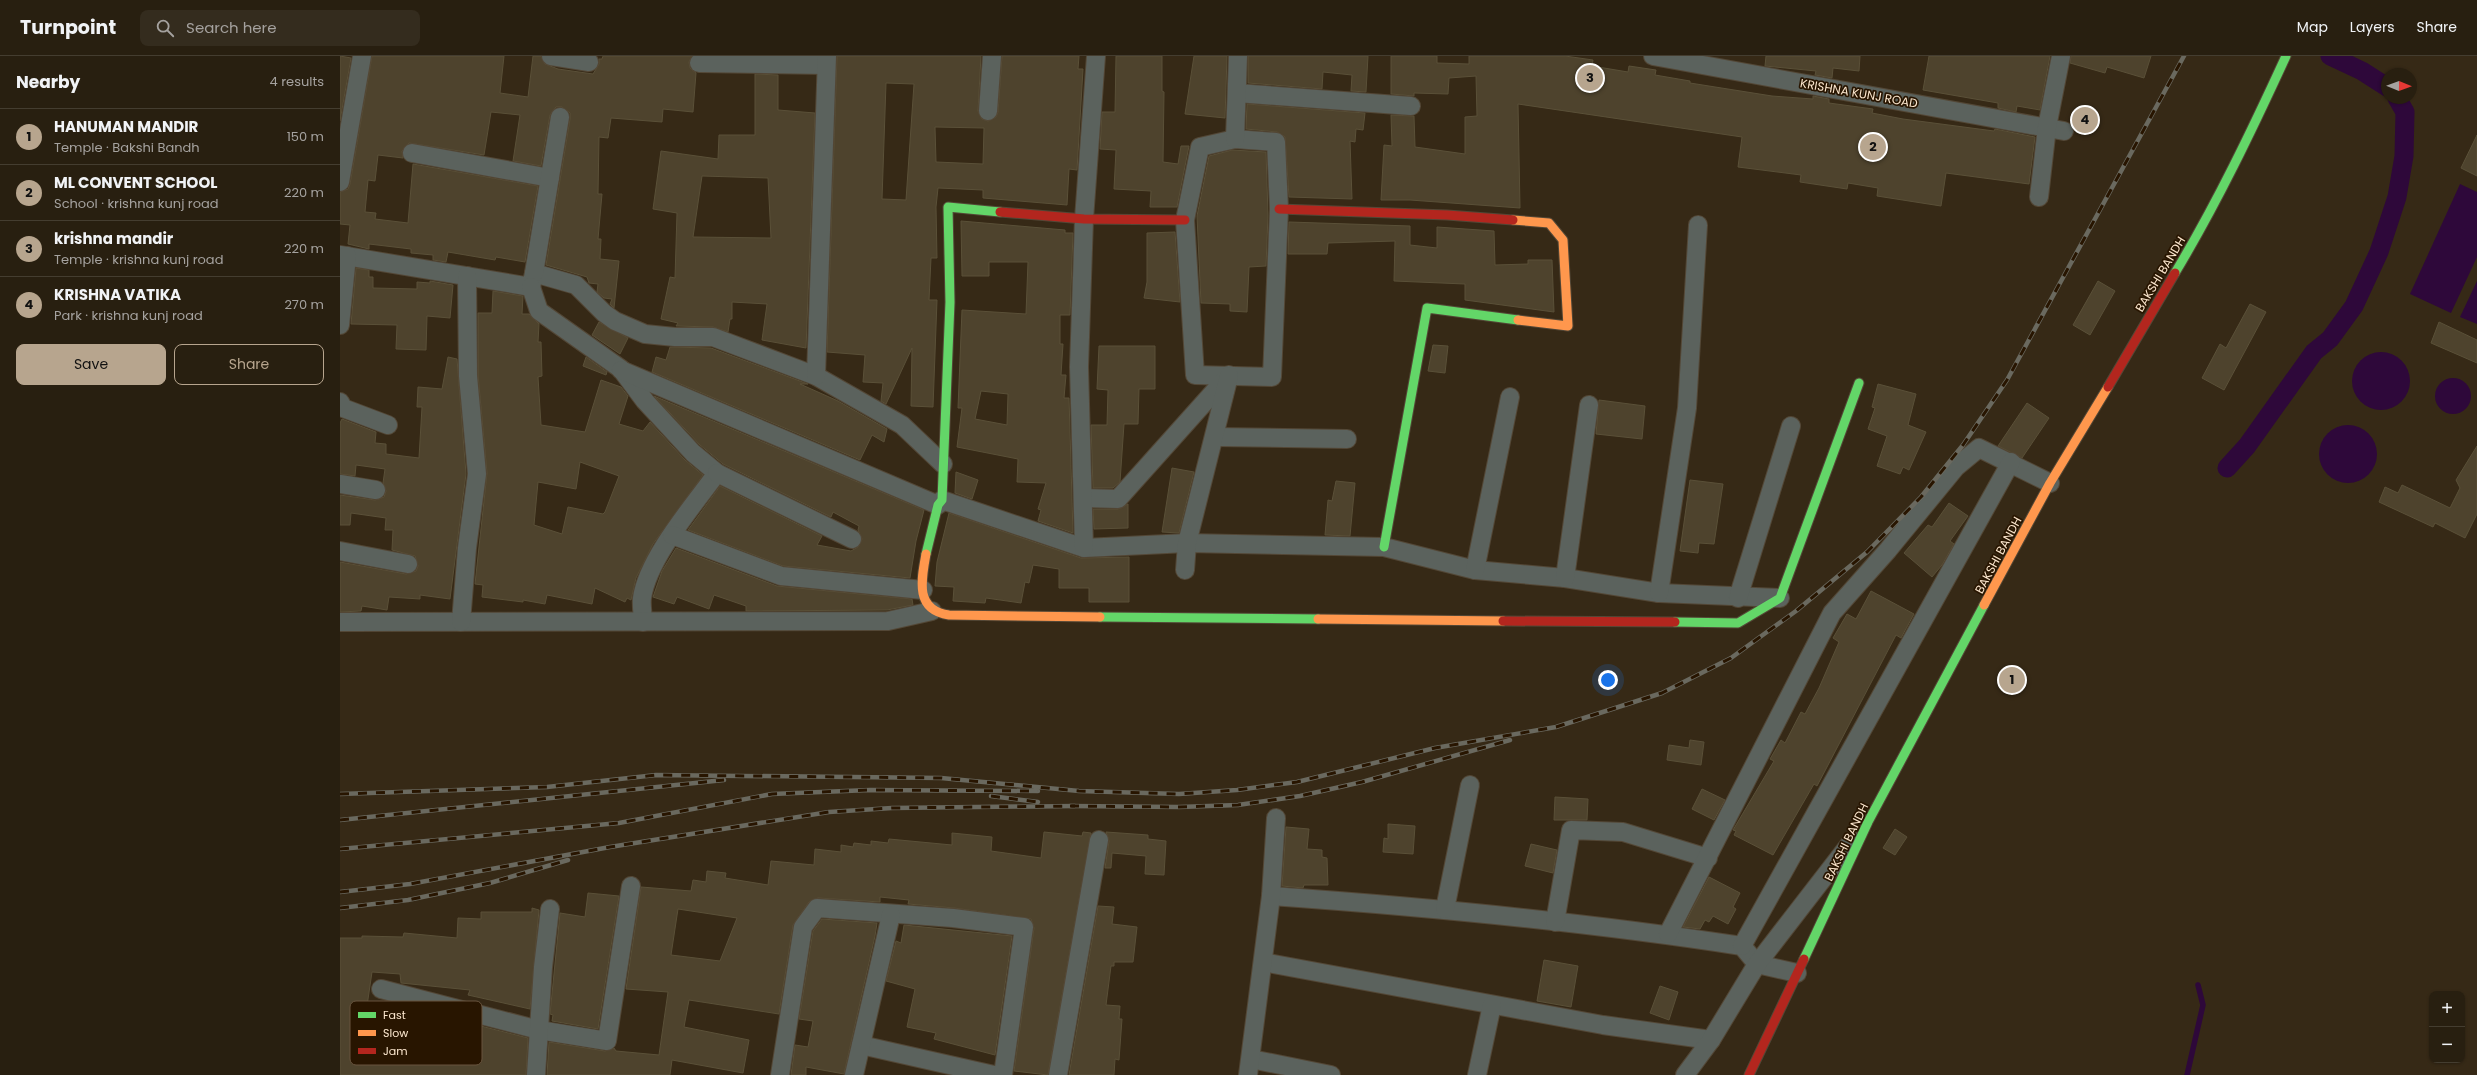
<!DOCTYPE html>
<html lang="en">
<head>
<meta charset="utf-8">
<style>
	body { margin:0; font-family:Poppins,sans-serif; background:#342c1e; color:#f1f3f6 }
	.controls { position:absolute; right:12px; bottom:12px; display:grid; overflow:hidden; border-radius:8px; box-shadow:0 1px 3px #0004 }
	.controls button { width:36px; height:36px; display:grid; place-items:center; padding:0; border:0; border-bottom:1px solid #443d30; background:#281f10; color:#f1f3f6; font:20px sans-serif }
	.compass { position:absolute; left:2041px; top:12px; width:36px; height:36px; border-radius:50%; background:#281f10; box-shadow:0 1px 3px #0004; rotate:91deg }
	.you { position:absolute; left:1268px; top:624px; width:14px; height:14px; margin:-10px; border:3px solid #fff; border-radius:50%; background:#1a73e8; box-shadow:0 0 0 6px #1a73e833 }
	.badge { display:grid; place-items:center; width:26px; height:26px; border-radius:50%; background:#b7a58e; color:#111; font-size:13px; font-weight:700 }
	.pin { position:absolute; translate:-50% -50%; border:2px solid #fff; box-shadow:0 1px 4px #0006 }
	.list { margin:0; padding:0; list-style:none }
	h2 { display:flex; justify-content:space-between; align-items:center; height:52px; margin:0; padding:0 16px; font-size:17px }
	h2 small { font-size:13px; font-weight:400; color:#a5a29f }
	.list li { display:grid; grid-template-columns:26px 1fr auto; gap:12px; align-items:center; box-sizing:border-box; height:56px; padding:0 16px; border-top:1px solid #443d30 }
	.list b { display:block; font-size:15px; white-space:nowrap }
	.list p { margin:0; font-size:13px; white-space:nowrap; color:#a5a29f }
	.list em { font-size:13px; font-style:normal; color:#a5a29f }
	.actions { display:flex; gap:8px; padding:12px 16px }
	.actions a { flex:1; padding:9px 0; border:1px solid #b7a58e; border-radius:8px; text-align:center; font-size:14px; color:#b7a58e }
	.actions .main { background:#b7a58e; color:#111 }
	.icon { flex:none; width:22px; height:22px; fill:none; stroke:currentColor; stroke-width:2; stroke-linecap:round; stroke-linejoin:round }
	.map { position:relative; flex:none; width:2137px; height:1019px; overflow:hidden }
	header { display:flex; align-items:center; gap:24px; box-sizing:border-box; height:56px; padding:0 20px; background:#281f10; border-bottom:1px solid #443d30 }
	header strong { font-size:19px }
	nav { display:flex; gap:22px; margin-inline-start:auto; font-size:14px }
	.search { width:280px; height:36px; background:#342c1e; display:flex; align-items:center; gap:10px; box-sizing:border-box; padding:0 14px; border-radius:8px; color:#a5a29f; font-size:15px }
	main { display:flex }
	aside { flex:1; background:#281f10 }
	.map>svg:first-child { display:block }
	.water { fill:#2e083a }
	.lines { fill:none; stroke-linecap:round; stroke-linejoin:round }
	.stream { stroke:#2e083a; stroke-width:5.5 }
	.canal { stroke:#2e083a; stroke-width:19 }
	.building { fill:#4e432d; stroke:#5a5038; fill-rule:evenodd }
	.street-casing { stroke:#534736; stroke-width:20 }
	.fast-casing { stroke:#534736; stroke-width:11 }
	.slow-casing { stroke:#534736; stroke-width:11 }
	.jam-casing { stroke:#534736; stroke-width:11 }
	.street { stroke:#5b625d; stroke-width:18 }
	.fast { stroke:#63d668; stroke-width:9 }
	.slow { stroke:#ff974d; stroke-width:9 }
	.jam { stroke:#b3261e; stroke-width:9 }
	.rail-casing { stroke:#6a695f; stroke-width:4.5 }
	.rail { stroke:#281500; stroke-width:3; stroke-dasharray:9; stroke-linecap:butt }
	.labels { text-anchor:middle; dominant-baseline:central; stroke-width:3.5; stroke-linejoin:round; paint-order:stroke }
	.street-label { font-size:12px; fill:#fde8cf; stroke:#281500 }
	.key { fill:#281500; stroke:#68543e; stroke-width:1 }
	.key-label { font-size:11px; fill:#fde8cf }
</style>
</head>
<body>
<header>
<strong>Turnpoint</strong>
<div class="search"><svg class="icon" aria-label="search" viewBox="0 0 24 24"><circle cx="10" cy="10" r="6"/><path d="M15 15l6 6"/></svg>Search here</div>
<nav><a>Map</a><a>Layers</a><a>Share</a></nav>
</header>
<main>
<aside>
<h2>Nearby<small>4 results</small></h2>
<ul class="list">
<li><span class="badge">1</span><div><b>HANUMAN MANDIR</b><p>Temple · Bakshi Bandh</p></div><em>150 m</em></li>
<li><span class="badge">2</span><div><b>ML CONVENT SCHOOL</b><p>School · krishna kunj road</p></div><em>220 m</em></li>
<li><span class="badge">3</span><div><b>krishna mandir</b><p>Temple · krishna kunj road</p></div><em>220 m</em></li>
<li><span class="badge">4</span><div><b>KRISHNA VATIKA</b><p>Park · krishna kunj road</p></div><em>270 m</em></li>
</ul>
<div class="actions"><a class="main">Save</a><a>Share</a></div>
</aside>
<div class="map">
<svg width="2137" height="1019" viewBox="0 0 2137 1019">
	<rect width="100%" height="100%" fill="#362916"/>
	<g class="water">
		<path d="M2120 128 2137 136V201L2111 257 2070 238Z"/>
		<path d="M2137 225V268L2120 261Z"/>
		<circle cx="2041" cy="325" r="29"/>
		<circle cx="2113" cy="340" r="18"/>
		<circle cx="2008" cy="398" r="29"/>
	</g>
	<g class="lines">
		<path class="stream" d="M1847 1019 1863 949 1858 929"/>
		<g class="canal">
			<path d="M1990 0 2022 15 2047 31"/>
			<path d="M1887 412 1907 390 1974 296 1990 283 2014 250 2039 196 2057 141 2064 100 2065 56 2057 42"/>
		</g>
	</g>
	<g class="building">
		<path d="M0 0 11 2 0 65Z"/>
		<path d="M32 0H164L160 37 188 41 193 0H201L205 8 218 13 253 18 259 8V3H262L263 0H352L349 6 350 12 356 17 353 56 323 53 322 66 271 62 268 82 259 81 258 138H262L258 183H261L260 203 279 205 274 252 270 248 272 243 264 242 257 236 258 228 249 227 247 221 206 209 230 63V57L222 51H216L210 59 201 110 173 105 180 59 151 56 144 99 69 87 62 95 63 102 38 99 35 125 28 124 25 156 36 157 35 163 68 167 73 108 198 130 185 206 156 201 155 204 108 196 106 206 93 204V199L71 197V193L29 188V193L8 188 10 169 0 168V136L8 133 10 128Z"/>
		<path d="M497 0H641L638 55 642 63 648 65 656 61 658 56 662 0H739L738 13H743L737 114 729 113 727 149 643 142V134L598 132 596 151 597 202H591L589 244H597L593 351 571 350 572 292 546 348 541 345 543 327 523 326 525 299 487 296ZM546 27 574 28 566 144 542 143ZM595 71 644 72 643 108 596 106Z"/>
		<path d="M776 0H822V35L824 36 823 106 838 108 841 90H849L837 151H810L811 135 774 133 776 94 760 93 762 56H775Z"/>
		<path d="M854 0H887L885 62 845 58Z"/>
		<path d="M908 0H1028L1026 36 1011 35 1012 19 983 16 982 33 908 27Z"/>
		<path d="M1051 0H1097V7L1129 8V0H1225L1253 4 1252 10 1288 16 1289 10 1316 14 1315 19 1350 25V27L1432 40 1473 43V40L1489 43V47L1533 53 1532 57 1563 63 1654 75 1655 73 1695 81 1689 128 1606 117 1601 150 1537 140 1538 132 1508 127 1507 133 1460 126 1461 119 1398 111 1402 81 1178 48 1180 152 1070 144H1041L1044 89 1052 90 1051 59 1074 60 1075 91 1125 98V61L1137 60 1136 20 1109 22 1108 38 1074 37V40L1051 38Z"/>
		<path d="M1426 0H1520L1519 15 1493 12 1492 22 1475 19 1476 15 1425 10Z"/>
		<path d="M1589 0H1710L1700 54 1677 50 1676 56 1658 52V47L1583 34Z"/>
		<path d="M1731 0H1811L1804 22 1767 11 1765 17 1730 7Z"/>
		<path d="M415 18 438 19V54L475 57 466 292 422 284 427 248 392 246V263H390L388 276 373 271 336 270 338 267 321 263 330 221 335 222 337 157 313 153 321 95 378 103 379 79H415ZM362 120 428 122 431 182 353 181Z"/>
		<path d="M907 48 1025 57 1023 74 1016 73 1015 86 1010 85 1012 143 949 141 945 81 937 76 906 73Z"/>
		<path d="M2137 79V120L2121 112Z"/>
		<path d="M892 94 926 96 928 159 926 210 909 211 907 256 890 255V248L861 247 857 160 869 100Z"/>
		<path d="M621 165 725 174V177H733L730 259H720V288H723L721 319H726L724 342H729L733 477 698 465 701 454 698 453 706 427 677 426 678 403 617 391 622 352H618L622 254 686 258 688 206H649V220H622ZM641 335 668 338 667 369 635 363Z"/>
		<path d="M949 166 1070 170V189L1097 192V171L1154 175 1155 209 1188 208V204H1212L1214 256 1125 244V228L1054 225 1055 185 988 187 987 198H948Z"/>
		<path d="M835 176 840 246 804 242 807 226V177Z"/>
		<path d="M16 212 29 214V221H33V232L77 233V226L90 227V225L113 229 110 262 87 260 86 294 56 293 57 269 11 268Z"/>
		<path d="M1758 225 1775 235 1750 279 1733 269Z"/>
		<path d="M153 235 183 240 182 258H189L199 268 198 286H201L202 320 198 321 201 369 245 376 261 324 281 331 288 340 279 368 303 375 310 366 345 404 363 419 313 488 296 522 291 544 287 542 285 546 255 532 252 548 207 539 205 548 183 544V546L142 541 143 529 135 528 147 417 138 319V257H152ZM240 406 279 420 265 456 263 458 228 451 222 478 194 469 198 426 236 433Z"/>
		<path d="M1910 248 1926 256 1884 334 1862 322 1880 288 1886 292Z"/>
		<path d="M259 266 288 282 280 298 252 279Z"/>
		<path d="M2099 266 2137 284V307L2091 287Z"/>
		<path d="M1093 289 1108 290 1105 317 1088 315Z"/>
		<path d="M759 290H815V333H799L798 368H784L780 426 773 432H753L751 369H767L768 334 757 333Z"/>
		<path d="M330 291 371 292 468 328H460L498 345 547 373 544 386 532 379 520 404 312 316 316 301 326 304Z"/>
		<path d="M108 301 117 303 126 418 110 543 80 539V543L49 541 47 554 22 550 21 555 0 556V506L66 518 76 515 78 510 75 500 52 494 53 474H45L46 462 11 457 10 469H0V439L35 444 44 441 46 435 43 427 45 413 16 409 15 420 0 418V367L2 363 36 376 35 387 46 388V398L79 402 82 351H77L78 331 102 333Z"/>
		<path d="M246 301 267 316 266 319 243 310Z"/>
		<path d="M1538 328 1576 338 1568 369 1586 376 1569 414 1563 411 1560 418 1537 410 1547 380 1528 373 1535 352 1532 351Z"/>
		<path d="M314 340 584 454 576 485 570 522 443 510 348 474 380 430 482 480 477 489 511 495 518 491 522 483 518 474 519 470 493 456 491 461 383 408 360 389Z"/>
		<path d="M1259 344 1305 350 1302 383 1256 378Z"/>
		<path d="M1687 347 1709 362 1682 402 1658 390Z"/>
		<path d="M2137 390V458L2125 482 2095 467 2093 471 2039 446 2045 431 2058 437 2062 429 2110 452 2120 432 2116 424Z"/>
		<path d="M832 412 854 416 839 477 822 476Z"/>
		<path d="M616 416 638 424 632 443 615 437Z"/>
		<path d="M1350 424 1383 428 1374 488 1359 487 1358 497 1340 495Z"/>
		<path d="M996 425 1015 427 1010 480 985 479 988 444 992 445Z"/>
		<path d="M1609 447 1628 460 1610 485 1614 488 1602 509 1592 521 1564 497 1588 469 1592 471Z"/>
		<path d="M788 448V472L754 473 753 453H778Z"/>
		<path d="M609 457 741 502 789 501V546H749V532H719V513L693 509 689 527 685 526 681 547 646 542 645 547 613 545 614 531 595 530 597 506Z"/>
		<path d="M336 492 437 530 572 543 573 549 547 554 406 555V550L374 539 369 553 337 541 334 548 313 541 322 515Z"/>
		<path d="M1531 535 1574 558 1561 582 1556 579 1487 711 1477 730 1474 728 1433 799 1394 779 1396 775 1393 774 1434 705 1430 703 1441 684 1445 687 1461 656 1465 658 1479 632 1499 586 1493 582 1507 558 1516 563Z"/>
		<path d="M1350 684 1364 686 1361 709 1327 704 1329 689 1349 692Z"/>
		<path d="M1362 733 1385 744 1374 764 1352 753Z"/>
		<path d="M1215 741 1248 743 1247 764H1214Z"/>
		<path d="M1048 768 1075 770 1073 798 1043 796 1044 782 1048 783Z"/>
		<path d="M946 771 969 773 967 793 982 794V801L987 802 988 829H964L963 832 942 830Z"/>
		<path d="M1555 773 1567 781 1555 799 1543 792Z"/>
		<path d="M704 776 742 780 743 776 751 777 708 1019 674 1015 694 872 691 863 614 852 568 848 569 844 540 841V846L478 842 469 846 453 869 439 958 349 944 344 971 409 984 403 1017 332 1004 330 1019H207L209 986 265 995 274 992 276 995 319 999 328 936 286 933 301 831 351 835 353 824 366 826 367 815 386 817 385 822 428 829 431 805 474 809 475 793 501 796V789L513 791 514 787 531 789V785L548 787 549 783 612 789V777L652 781 651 795 701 802ZM338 853 397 862 380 905 331 899Z"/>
		<path d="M766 776 808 779V783L826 785 824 819 805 818 806 800 772 797 771 812H765L769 785Z"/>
		<path d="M1191 788 1217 794 1213 817 1185 810Z"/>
		<path d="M1369 821 1400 837 1393 851 1396 853 1388 868 1373 860 1369 866 1365 864 1360 873 1343 871Z"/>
		<path d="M248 837 279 840 258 973 212 965 213 959 210 958 220 857 245 861Z"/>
		<path d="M758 850 774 851 772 868 797 871 793 906H774V910H771L766 949 780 950 779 963H782L779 1004 775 1003 774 1019H729Z"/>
		<path d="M192 852 199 854 190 953 128 939 130 934 61 927 60 918 32 916 27 950 48 952 47 968 67 973 65 977 120 984 121 965 188 982 186 1019H0V882H22V880L63 881 64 877 117 882 118 862 141 863V856H192Z"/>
		<path d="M482 863 537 867 535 880 504 1018 466 1011V1019H451L455 989 468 991 473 965 459 963 473 875Z"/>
		<path d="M564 869 672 880 655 999 594 983 596 977 567 971 575 933 546 925 556 885 561 887Z"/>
		<path d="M1204 904 1238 910 1231 951 1197 945Z"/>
		<path d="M1320 930 1338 936 1329 964 1310 957Z"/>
	</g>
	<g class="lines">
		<defs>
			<g id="street">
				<path d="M211 0 249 6"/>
				<path d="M1313 0 1724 75"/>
				<path d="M359 7 486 9"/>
				<path d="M897 37 1071 50"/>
				<path d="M648 55 652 0"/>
				<path d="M895 83 936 86 939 153 932 321 855 319 845 164 860 91Z"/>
				<path d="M895 83 898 0"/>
				<path d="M72 97 210 122"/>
				<path d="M0 126 22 0"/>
				<path d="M1699 141 1707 71 1721 0"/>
				<path d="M0 199 191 231 194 217 236 229 264 257 275 265 305 278 335 281H373L476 320 562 369 603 408"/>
				<path d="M194 217 220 61"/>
				<path d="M191 231 199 255 281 313 305 345 353 397 377 417C353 450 308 502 302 542 301 549 303 559 303 566"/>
				<path d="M0 269 7 200"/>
				<path d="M281 314 598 449"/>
				<path d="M476 320 487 0"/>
				<path d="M0 346 3 352 48 369"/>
				<path d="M876 381 1007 383"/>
				<path d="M377 417 512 483"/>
				<path d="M0 428 36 434"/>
				<path d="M744 442 778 443 889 319"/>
				<path d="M602 444 744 492 847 487 1044 491 1135 514 1225 522 1319 537 1440 542"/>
				<path d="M332 479 441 520 583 534"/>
				<path d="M744 492 739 311 744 163 756 0"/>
				<path d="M0 495 68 508"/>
				<path d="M845 514 847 487 889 320"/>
				<path d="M1135 514 1170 341"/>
				<path d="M1225 522 1249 349"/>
				<path d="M1319 537 1347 352 1358 169"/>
				<path d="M1398 542 1451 370"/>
				<path d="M0 566 548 565 592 555"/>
				<path d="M121 566 127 492 137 418 128 320 127 220"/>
				<path d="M931 840C1089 851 1246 866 1402 890L1417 908 1457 917"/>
				<path d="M1105 853 1130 729"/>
				<path d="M1215 866 1231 774 1283 776 1368 802"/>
				<path d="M1328 878 1492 557 1548 494 1616 411 1639 392 1710 427"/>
				<path d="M1402 890 1671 406"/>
				<path d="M923 906 1263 969 1371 984"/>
				<path d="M41 933 199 974 267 985 291 830"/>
				<path d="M521 989 654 1019"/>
				<path d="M911 1003 991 1019"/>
				<path d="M196 1019 203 911 210 853"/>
				<path d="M440 1019 463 871 477 852 613 862 684 871 663 1019"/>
				<path d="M514 1019 551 859"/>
				<path d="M718 1019 759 784"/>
				<path d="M908 1019 931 840 936 762"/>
				<path d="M1137 1019 1152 949"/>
				<path d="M1345 1019 1371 984 1417 908 1512 785"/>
			</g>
			<g id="fast">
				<path d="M1835 217C1877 147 1912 74 1946 0"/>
				<path d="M1044 491 1087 252 1178 264"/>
				<path d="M586 498 598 449 602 444 610 246 608 151 660 156"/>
				<path d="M760 561 978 563"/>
				<path d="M1335 566 1398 567 1440 542 1519 327"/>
				<path d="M1464 903 1528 766 1644 549"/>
			</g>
			<g id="slow">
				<path d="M1173 164 1209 167 1223 184 1228 270 1178 264"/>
				<path d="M586 498C581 525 575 554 609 559L760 561"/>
				<path d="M1644 549 1710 427 1768 331"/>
				<path d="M978 563 1163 565"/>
			</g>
			<g id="jam">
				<path d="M939 153 1107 159 1173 164"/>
				<path d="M660 156 744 163 845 164"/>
				<path d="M1768 331 1835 217"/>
				<path d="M1163 565 1335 566"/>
				<path d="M1409 1019 1464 903"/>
			</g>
		</defs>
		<use href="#street" class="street-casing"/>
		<use href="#fast" class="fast-casing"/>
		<use href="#slow" class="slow-casing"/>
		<use href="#jam" class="jam-casing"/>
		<use href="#street" class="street"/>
		<use href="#fast" class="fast"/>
		<use href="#slow" class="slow"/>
		<use href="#jam" class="jam"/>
		<defs>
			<g id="rail">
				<path d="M0 738 207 731 316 719 601 722 739 735 839 738 897 734 957 726 1095 692 1216 671 1322 637 1391 602 1456 555 1527 496 1581 441 1623 389 1667 324 1844 0"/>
				<path d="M651 740 698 746"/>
				<path d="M730 750 839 751 898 749 960 740 1022 726 1170 684"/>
				<path d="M0 764 384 724"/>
				<path d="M0 793 279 767 432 738 530 734 698 735"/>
				<path d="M0 836 70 828 270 791 489 756 552 752 735 750"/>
				<path d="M0 852 68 844 150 827 228 804"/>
			</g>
		</defs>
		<use href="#rail" class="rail-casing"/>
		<use href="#rail" class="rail"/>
	</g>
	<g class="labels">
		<g class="street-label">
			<text transform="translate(1519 37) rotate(10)">KRISHNA KUNJ ROAD</text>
			<text transform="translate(1820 218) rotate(-59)">BAKSHI BANDH</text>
			<text transform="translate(1658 499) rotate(-62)">BAKSHI BANDH</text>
			<text transform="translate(1506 786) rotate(-64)">BAKSHI BANDH</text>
		</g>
	</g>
	<rect x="10" y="945" width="132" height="64" rx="6" class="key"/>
	<rect x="18" y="956" width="18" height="6" fill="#63d668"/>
	<rect x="18" y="974" width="18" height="6" fill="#ff974d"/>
	<rect x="18" y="992" width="18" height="6" fill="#b3261e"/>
	<g class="key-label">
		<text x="43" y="963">Fast</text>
		<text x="43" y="981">Slow</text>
		<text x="43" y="999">Jam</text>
	</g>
</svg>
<div class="controls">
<button>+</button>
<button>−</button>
</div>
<svg class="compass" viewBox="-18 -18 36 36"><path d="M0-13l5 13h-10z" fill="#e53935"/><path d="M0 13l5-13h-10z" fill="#a5a29f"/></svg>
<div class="you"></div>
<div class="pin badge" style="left:1672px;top:624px">1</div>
<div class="pin badge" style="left:1533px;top:91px">2</div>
<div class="pin badge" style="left:1250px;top:22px">3</div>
<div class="pin badge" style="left:1745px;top:64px">4</div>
</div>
</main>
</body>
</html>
